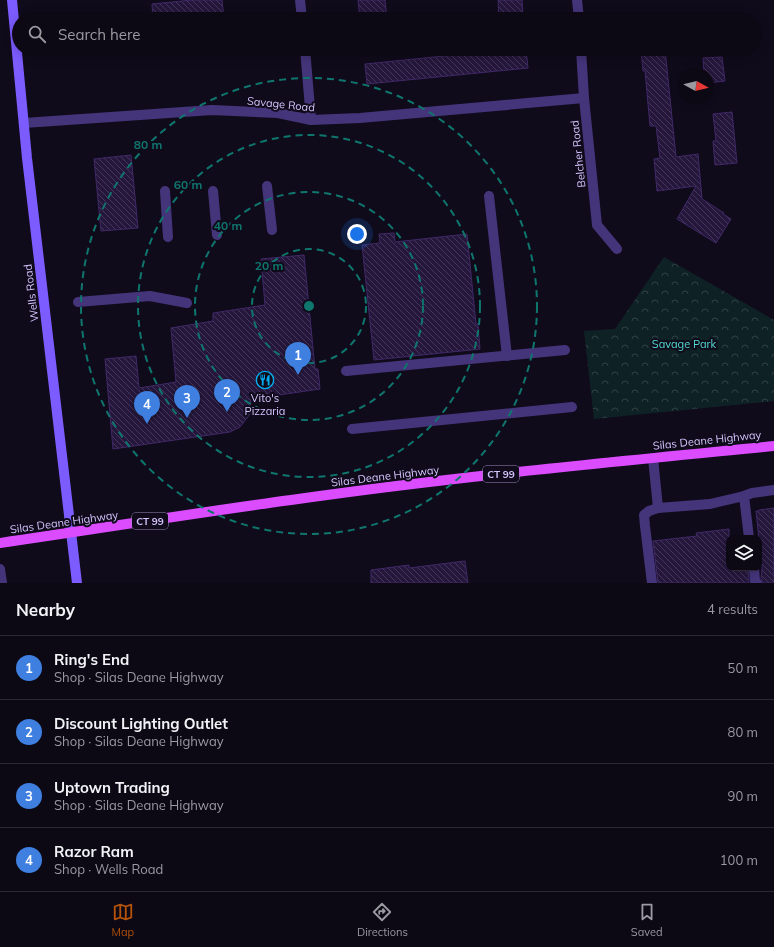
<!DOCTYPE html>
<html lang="en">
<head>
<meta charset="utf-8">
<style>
	body { margin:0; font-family:Mulish,sans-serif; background:#1a1622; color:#f1f3f6 }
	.controls { position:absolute; right:12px; bottom:12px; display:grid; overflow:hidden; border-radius:8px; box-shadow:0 2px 10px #0003 }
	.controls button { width:36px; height:36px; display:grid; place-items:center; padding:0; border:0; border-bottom:1px solid #2c2934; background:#0c0814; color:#f1f3f6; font:20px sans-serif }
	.compass { position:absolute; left:678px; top:68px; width:36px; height:36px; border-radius:50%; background:#0c0814; box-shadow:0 2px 10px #0003; rotate:98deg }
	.you { position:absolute; left:357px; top:234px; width:14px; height:14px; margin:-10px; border:3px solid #fff; border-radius:50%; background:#1a73e8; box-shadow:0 0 0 6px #1a73e833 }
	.badge { display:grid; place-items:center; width:26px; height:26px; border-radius:50%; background:#b45309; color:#fff; font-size:13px; font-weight:700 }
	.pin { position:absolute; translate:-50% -33px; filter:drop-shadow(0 1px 2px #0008) }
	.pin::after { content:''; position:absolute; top:21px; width:14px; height:12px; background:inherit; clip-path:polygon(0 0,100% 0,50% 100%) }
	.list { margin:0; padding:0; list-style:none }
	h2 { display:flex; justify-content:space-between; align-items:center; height:52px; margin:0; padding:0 16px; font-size:17px }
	h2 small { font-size:13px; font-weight:400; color:#9a9aa0 }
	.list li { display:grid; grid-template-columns:26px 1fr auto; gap:12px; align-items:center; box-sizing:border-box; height:64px; padding:0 16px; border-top:1px solid #2c2934 }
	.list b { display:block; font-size:15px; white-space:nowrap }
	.list p { margin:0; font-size:13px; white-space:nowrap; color:#9a9aa0 }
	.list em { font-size:13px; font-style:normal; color:#9a9aa0 }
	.icon { flex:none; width:22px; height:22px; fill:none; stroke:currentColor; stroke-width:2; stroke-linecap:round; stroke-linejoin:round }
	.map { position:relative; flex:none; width:774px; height:583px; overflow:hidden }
	.search { position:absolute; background:#0c0814; box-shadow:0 2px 10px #0003; left:12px; right:12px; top:12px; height:44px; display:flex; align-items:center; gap:10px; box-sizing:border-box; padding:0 14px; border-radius:22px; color:#9a9aa0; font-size:15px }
	.sheet { height:308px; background:#0c0814 }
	nav { display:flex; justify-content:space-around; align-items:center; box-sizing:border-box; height:56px; border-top:1px solid #2c2934; background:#0c0814; font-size:11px; color:#9a9aa0 }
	nav a { display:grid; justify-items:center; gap:2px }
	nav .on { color:#b45309 }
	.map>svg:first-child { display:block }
	.forest { fill:url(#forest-crowns) }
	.building { fill:url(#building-back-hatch); stroke:#402868 }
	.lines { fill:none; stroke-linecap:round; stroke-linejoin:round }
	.lane { stroke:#44357b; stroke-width:10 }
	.street { stroke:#44357b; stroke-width:10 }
	.secondary { stroke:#7c5cff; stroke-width:10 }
	.primary { stroke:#db4cff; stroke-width:10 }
	.ring { fill:none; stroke:#0f766e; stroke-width:2; stroke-dasharray:7 5 }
	.labels { text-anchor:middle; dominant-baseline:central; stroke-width:4; stroke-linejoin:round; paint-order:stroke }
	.shield { fill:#100b1b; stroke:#9a8dbb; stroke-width:1 }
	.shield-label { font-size:10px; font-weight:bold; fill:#d5c5ff }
	.street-label { font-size:11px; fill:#d5c5ff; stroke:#100b1b }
	.park-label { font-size:11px; fill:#51dfd4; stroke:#100b1b }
	.poi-label { font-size:11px; fill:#d5c5ff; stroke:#100b1b }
	.centre { fill:#0f766e; stroke:#100b1b; stroke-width:2 }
	.ring-label { font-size:12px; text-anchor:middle; font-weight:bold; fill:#0f766e; stroke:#100b1b; stroke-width:4; stroke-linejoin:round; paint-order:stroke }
</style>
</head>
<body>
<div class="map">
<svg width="774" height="583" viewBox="0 0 774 583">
	<defs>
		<pattern id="forest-crowns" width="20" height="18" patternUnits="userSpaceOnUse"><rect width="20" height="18" fill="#0e2225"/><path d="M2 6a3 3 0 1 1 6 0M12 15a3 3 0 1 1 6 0" fill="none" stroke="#304146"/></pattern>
		<pattern id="building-back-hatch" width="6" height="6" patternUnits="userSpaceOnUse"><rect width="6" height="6" fill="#25173c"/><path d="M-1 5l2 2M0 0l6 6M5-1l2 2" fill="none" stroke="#443759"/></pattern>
	</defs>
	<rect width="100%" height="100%" fill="#100b1b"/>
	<path class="forest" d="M664 257 774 320V401L594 419 584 331 615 329Z"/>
	<g class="building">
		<path d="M192 0H222L224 19H153L152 4Z"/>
		<path d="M358 0H385L387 19H360Z"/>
		<path d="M498 0H522L523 15 499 18Z"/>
		<path d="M513 49H526L528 68 367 84 365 64Z"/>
		<path d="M641 49H665L676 157 698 154 702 199 724 213 723 214 731 219 716 243 677 219 696 186 657 191 654 159 660 158 656 126H650L645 71H643Z"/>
		<path d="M722 57 725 81 708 83V74H704L703 58Z"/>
		<path d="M732 112 737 163 715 165 713 141H716L713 114Z"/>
		<path d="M131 155 138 228 101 231 94 159Z"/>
		<path d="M394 233 395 242 467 234 476 324H478L480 349 374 360 362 245 380 243 379 234Z"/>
		<path d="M304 255 315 369H318L320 389 251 399 250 414 240 427 230 432 113 449 105 359 136 356 139 388 176 382 171 328 213 321V313L265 305 261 259Z"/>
		<path d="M774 508V583H763L761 578 762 568 756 511H759V510Z"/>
		<path d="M729 529V568H748L749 583H658L653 541 697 536 696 533Z"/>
		<path d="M465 561 468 583H371V570L409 565V568Z"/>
	</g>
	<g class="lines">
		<g class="lane">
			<path d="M267 186 272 230"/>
			<path d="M165 191 168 237"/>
			<path d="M213 191 217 235"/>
			<path d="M489 196 507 356"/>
			<path d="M78 302 150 296 187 303"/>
			<path d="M346 371 565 350"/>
			<path d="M352 429 572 407"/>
			<path d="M653 458 658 508 710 504 744 496"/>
			<path d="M749 538 744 496 752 493 774 490"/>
			<path d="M754 568 755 581 757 583"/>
			<path d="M0 569 2 583"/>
			<path d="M652 583 645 526 644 515 649 511 658 508"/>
		</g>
		<g class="street">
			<path d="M300 0 302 19"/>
			<path d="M577 0 579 19"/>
			<path d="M305 49 311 120"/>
			<path d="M581 49 584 98 597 225 617 249"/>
			<path d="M24 123 212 110 278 113 311 120 360 118 584 98"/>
		</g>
		<path class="secondary" d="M12 0 27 158 77 583"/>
		<path class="primary" d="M0 543C97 529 194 513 291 500 451 477 613 462 774 446"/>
	</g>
	<g class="ring">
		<circle cx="309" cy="306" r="57"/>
		<circle cx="309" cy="306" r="114"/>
		<circle cx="309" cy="306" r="171"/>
		<circle cx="309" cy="306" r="228"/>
	</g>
	<defs>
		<symbol id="restaurant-ring" viewBox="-11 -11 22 22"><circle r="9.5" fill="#100b1b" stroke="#00aef0" stroke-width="1.5"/><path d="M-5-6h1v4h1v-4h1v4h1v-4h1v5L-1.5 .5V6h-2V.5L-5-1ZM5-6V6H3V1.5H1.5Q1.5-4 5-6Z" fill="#00aef0"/></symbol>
	</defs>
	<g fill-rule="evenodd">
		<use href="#restaurant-ring" x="255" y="370" width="20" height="20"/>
	</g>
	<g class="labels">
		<g class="shield">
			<rect x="483" y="466" width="36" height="16" rx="3"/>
			<rect x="132" y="513" width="36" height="16" rx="3"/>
		</g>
		<g class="shield-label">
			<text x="501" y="474">CT 99</text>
			<text x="150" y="521">CT 99</text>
		</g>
		<g class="street-label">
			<text transform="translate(281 104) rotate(6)">Savage Road</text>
			<text transform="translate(578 154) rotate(-96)">Belcher Road</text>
			<text transform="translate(31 293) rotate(-97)">Wells Road</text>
			<text transform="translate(707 440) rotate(-6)">Silas Deane Highway</text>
			<text transform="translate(385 476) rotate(-7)">Silas Deane Highway</text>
			<text transform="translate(64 522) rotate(-8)">Silas Deane Highway</text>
		</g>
		<g class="park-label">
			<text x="684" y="344">Savage Park</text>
		</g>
		<g class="poi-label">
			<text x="265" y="398">Vito's<tspan x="265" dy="13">Pizzaria</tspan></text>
		</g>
	</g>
	<circle cx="309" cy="306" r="6" class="centre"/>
	<g class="ring-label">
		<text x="148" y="149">80 m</text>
		<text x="188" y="189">60 m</text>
		<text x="228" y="230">40 m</text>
		<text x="269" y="270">20 m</text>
	</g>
</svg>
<div class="controls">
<button><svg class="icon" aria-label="layers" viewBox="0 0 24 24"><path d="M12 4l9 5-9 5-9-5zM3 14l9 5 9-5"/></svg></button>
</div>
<svg class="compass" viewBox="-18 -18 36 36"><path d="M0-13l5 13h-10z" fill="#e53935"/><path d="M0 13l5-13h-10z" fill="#9a9aa0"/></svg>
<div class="you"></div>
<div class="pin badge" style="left:298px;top:375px;background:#3f7fe0">1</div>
<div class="pin badge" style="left:227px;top:412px;background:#3f7fe0">2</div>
<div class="pin badge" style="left:187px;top:418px;background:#3f7fe0">3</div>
<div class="pin badge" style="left:147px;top:424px;background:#3f7fe0">4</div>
<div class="search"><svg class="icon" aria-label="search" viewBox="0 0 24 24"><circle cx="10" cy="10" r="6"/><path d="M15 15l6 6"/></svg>Search here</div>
</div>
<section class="sheet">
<h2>Nearby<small>4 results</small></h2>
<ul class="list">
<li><span class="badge" style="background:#3f7fe0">1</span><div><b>Ring's End</b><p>Shop · Silas Deane Highway</p></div><em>50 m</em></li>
<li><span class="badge" style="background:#3f7fe0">2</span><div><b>Discount Lighting Outlet</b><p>Shop · Silas Deane Highway</p></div><em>80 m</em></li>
<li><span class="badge" style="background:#3f7fe0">3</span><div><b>Uptown Trading</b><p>Shop · Silas Deane Highway</p></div><em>90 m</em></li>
<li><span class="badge" style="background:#3f7fe0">4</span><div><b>Razor Ram</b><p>Shop · Wells Road</p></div><em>100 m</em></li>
</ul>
</section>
<nav>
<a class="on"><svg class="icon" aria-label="map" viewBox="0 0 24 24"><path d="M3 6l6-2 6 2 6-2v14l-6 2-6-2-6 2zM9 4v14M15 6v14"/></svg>Map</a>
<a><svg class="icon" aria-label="directions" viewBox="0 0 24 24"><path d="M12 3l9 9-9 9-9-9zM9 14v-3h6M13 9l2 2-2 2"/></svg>Directions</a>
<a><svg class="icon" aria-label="saved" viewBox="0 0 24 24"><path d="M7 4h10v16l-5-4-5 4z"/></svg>Saved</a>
</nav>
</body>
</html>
